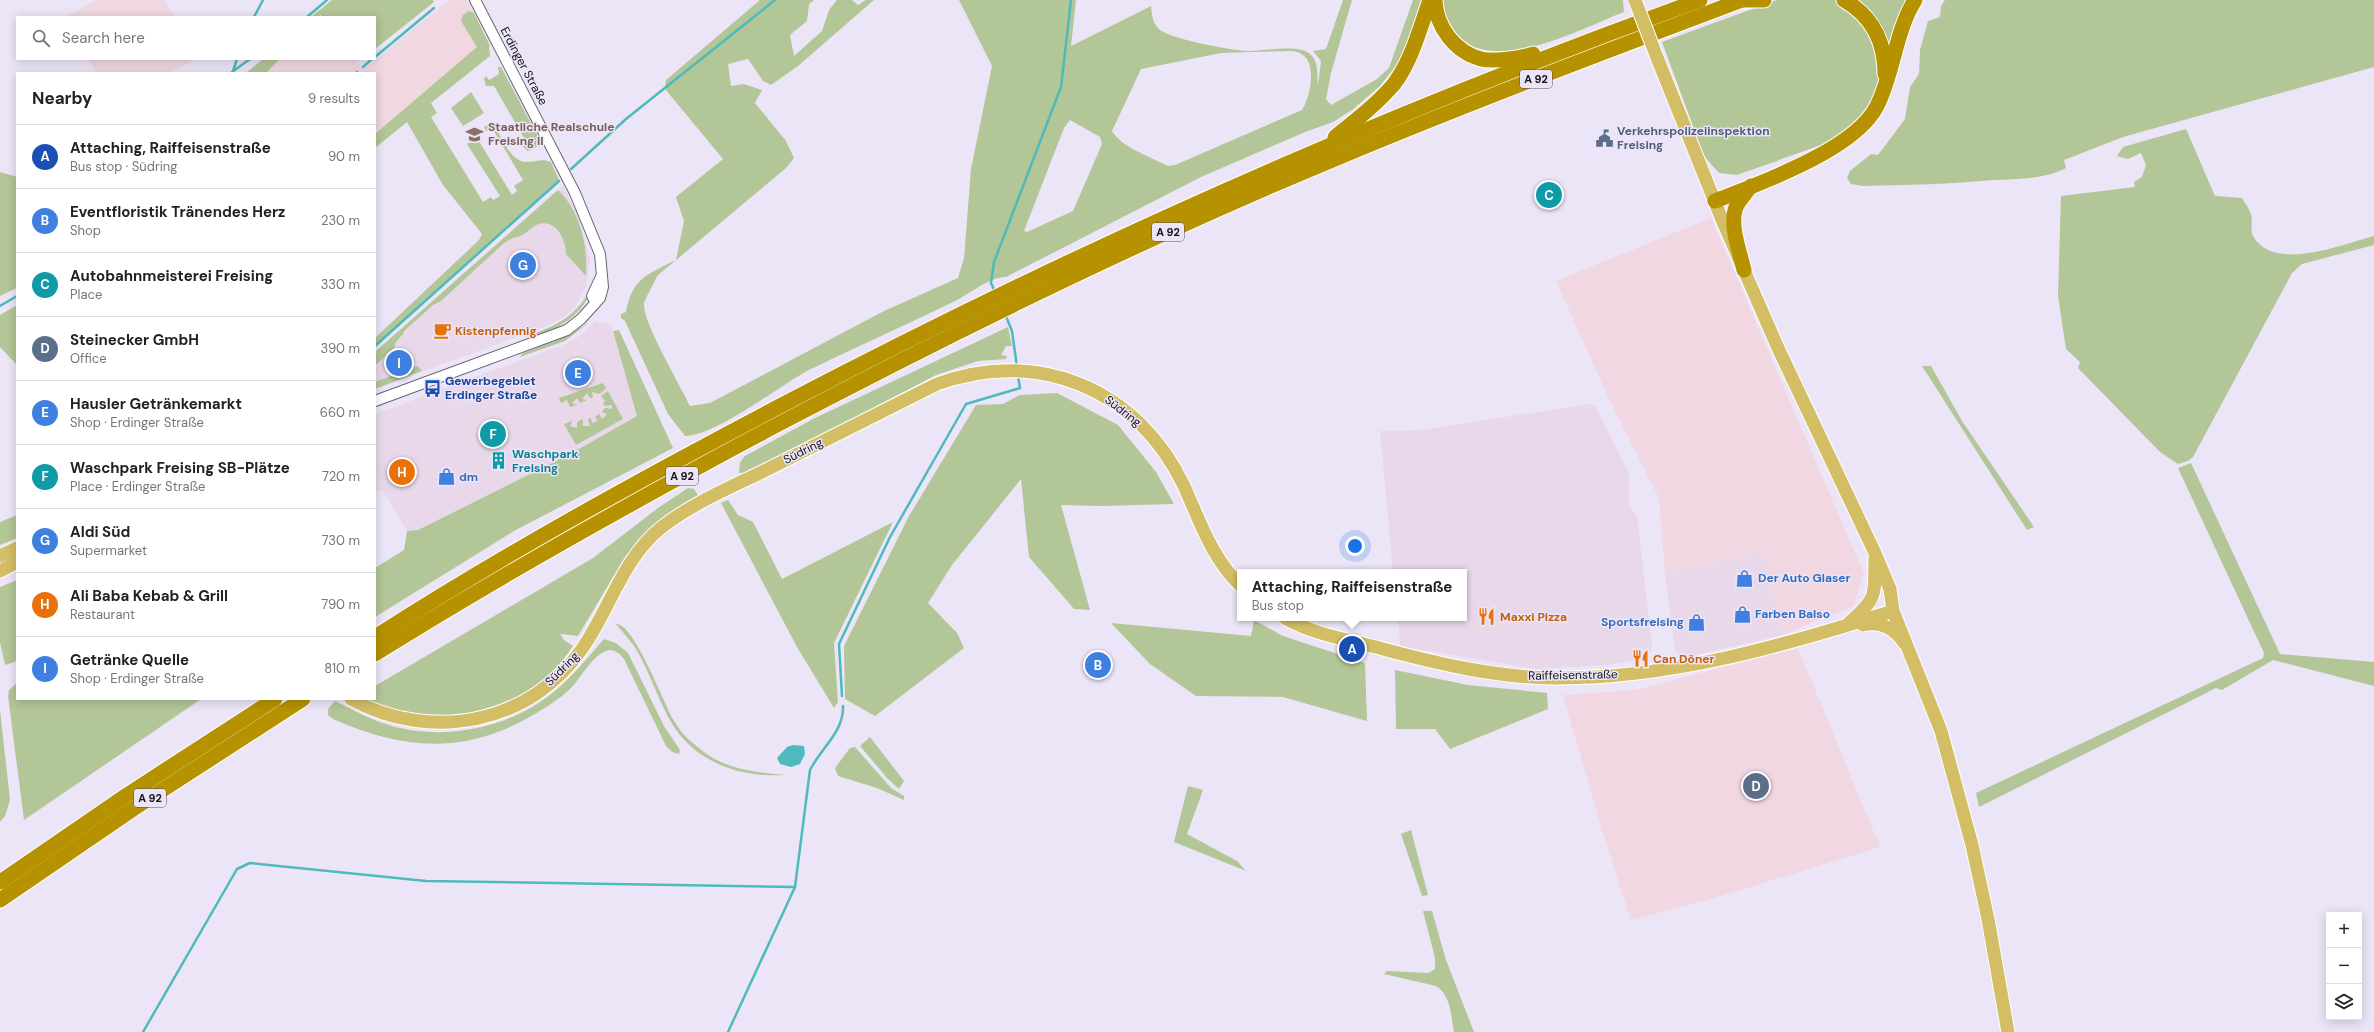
<!DOCTYPE html>
<html lang="en">
<head>
<meta charset="utf-8">
<style>
	body { margin:0; font-family:"DM Sans",sans-serif; background:#f2f2f2; color:#222 }
	.controls { position:absolute; right:12px; bottom:12px; display:grid; overflow:hidden; border-radius:0px; box-shadow:0 2px 10px #0003 }
	.controls button { width:36px; height:36px; display:grid; place-items:center; padding:0; border:0; border-bottom:1px solid #e0e0e0; background:#fff; color:#222; font:20px sans-serif }
	.you { position:absolute; left:1355px; top:546px; width:14px; height:14px; margin:-10px; border:3px solid #fff; border-radius:50%; background:#1a73e8; box-shadow:0 0 0 6px #1a73e833 }
	.badge { display:grid; place-items:center; width:26px; height:26px; border-radius:50%; background:#1a73e8; color:#fff; font-size:13px; font-weight:700 }
	.pin { position:absolute; translate:-50% -50%; border:2px solid #fff; box-shadow:0 1px 4px #0006 }
	.popup { position:absolute; left:1237px; top:569px; width:230px; height:52px; box-sizing:border-box; display:grid; place-content:center; border-radius:0px; background:#fff; filter:drop-shadow(0 1px 3px #0005); font-size:13px; white-space:nowrap; color:#767676 }
	.popup b { font-size:15px; color:#222 }
	.popup::after { content:''; position:absolute; left:50%; top:100%; margin-left:-8px; border:8px solid transparent; border-top-color:#fff }
	.list { margin:0; padding:0; list-style:none }
	h2 { display:flex; justify-content:space-between; align-items:center; height:52px; margin:0; padding:0 16px; font-size:17px }
	h2 small { font-size:13px; font-weight:400; color:#767676 }
	.list li { display:grid; grid-template-columns:26px 1fr auto; gap:12px; align-items:center; box-sizing:border-box; height:64px; padding:0 16px; border-top:1px solid #e0e0e0 }
	.list b { display:block; font-size:15px; white-space:nowrap }
	.list p { margin:0; font-size:13px; white-space:nowrap; color:#767676 }
	.list em { font-size:13px; font-style:normal; color:#767676 }
	.icon { flex:none; width:22px; height:22px; fill:none; stroke:currentColor; stroke-width:2; stroke-linecap:round; stroke-linejoin:round }
	.map { position:relative; flex:none; width:2374px; height:1032px; overflow:hidden }
	.search { position:absolute; background:#fff; box-shadow:0 2px 10px #0003; left:16px; top:16px; width:360px; height:44px; display:flex; align-items:center; gap:10px; box-sizing:border-box; padding:0 14px; border-radius:0px; color:#767676; font-size:15px }
	.panel { position:absolute; background:#fff; box-shadow:0 2px 10px #0003; left:16px; top:72px; width:360px; height:628px; border-radius:0px }
	.map>svg:first-child { display:block }
	.commercial { fill:#e9d8ea }
	.industrial { fill:#f0d7e1 }
	.green { fill:#b3c697; fill-rule:evenodd }
	.water { fill:#4fbabb }
	.lines { fill:none; stroke-linecap:round; stroke-linejoin:round }
	.stream { stroke:#4fbabb; stroke-width:2.5 }
	.minor-casing { stroke:#686273; stroke-width:12 }
	.major-casing { stroke:#fff; stroke-width:15 }
	.highway-casing { stroke:#fff; stroke-width:17 }
	.minor { stroke:#fff; stroke-width:10 }
	.major { stroke:#d3be66; stroke-width:13 }
	.highway { stroke:#b69200; stroke-width:15 }
	.major-bridge-casing { stroke:#fff; stroke-width:15; stroke-linecap:butt }
	.major-bridge { stroke:#d3be66; stroke-width:13 }
	.labels { text-anchor:middle; dominant-baseline:central; stroke-width:3; stroke-linejoin:round; paint-order:stroke }
	.shield { fill:#ece5f8; stroke:#55515b; stroke-width:1 }
	.shield-label { font-size:11px; font-weight:bold; fill:#141118 }
	.street-label { font-size:12px; fill:#141118; stroke:#ece5f8 }
	.education-label { font-size:12px; font-weight:bold; fill:#785e54; stroke:#ece5f8; text-anchor:start }
	.service-label { font-size:12px; font-weight:bold; fill:#4e5e75; stroke:#ece5f8; text-anchor:start }
	.food-label { font-size:12px; font-weight:bold; fill:#c56008; stroke:#ece5f8; text-anchor:start }
	.transit-label { font-size:12px; font-weight:bold; fill:#164399; stroke:#ece5f8; text-anchor:start }
	.culture-label { font-size:12px; font-weight:bold; fill:#0d838f; stroke:#ece5f8; text-anchor:start }
	.shop-label { font-size:12px; font-weight:bold; fill:#366cbe; stroke:#ece5f8; text-anchor:start }
</style>
</head>
<body>
<div class="map">
<svg width="2374" height="1032" viewBox="0 0 2374 1032">
	<rect width="100%" height="100%" fill="#ece5f8"/>
	<g class="commercial">
		<path d="M563 185 578 216 590 259 586 288 575 307 564 317 547 326 375 389V352Z"/>
		<path d="M595 321 611 325 638 416 570 454 418 530 407 531 382 489 375 493V414L568 343 581 335Z"/>
		<path d="M1589 404 1596 407 1629 473V505L1637 516 1652 645 1650 653 1644 659 1609 665 1535 669 1400 646 1398 618H1464V572H1393L1380 431 1420 430Z"/>
		<path d="M1764 552 1782 635 1682 658 1675 650 1665 574Z"/>
	</g>
	<g class="industrial">
		<path d="M97 0H164L175 17H70L69 15Z"/>
		<path d="M449 0H467L491 45 375 141V73H262L277 59H355L364 69Z"/>
		<path d="M89 59H195L169 73H96Z"/>
		<path d="M1711 218 1864 574 1853 606 1782 635 1764 552 1665 574 1659 498 1609 399 1556 281Z"/>
		<path d="M1798 648 1880 847 1708 900 1631 920 1602 830 1563 695 1635 690Z"/>
	</g>
	<g class="green">
		<path d="M332 0H433L434 2 375 49V17H322L319 13 321 17H311Z"/>
		<path d="M760 0H814L809 4 807 21 790 35 794 56 822 31 829 10 837 0H852L858 5 866 0H874L798 66 771 85 763 81 748 59 728 64 731 86 744 84 762 90 755 103 786 141 794 158 786 168 657 276C655 282 644 300 644 304 643 323 680 385 690 406L710 403 884 311 958 278 964 258 971 169 992 66 959 0H1076L1071 46 1151 6C1152 14 1152 23 1159 29 1169 39 1234 51 1250 51 1265 51 1297 44 1310 54 1319 61 1317 76 1318 85L1321 61 1313 51 1326 49 1343 0H1352L1331 73 1326 99 1331 105 1377 79 1389 68 1413 0H1421L1414 26 1398 63 1380 86 1352 110 1333 122 1305 132 1201 177 1006 277C989 277 971 293 955 301 906 325 856 347 807 371 778 387 715 436 685 436L668 414 625 321 621 318V314L626 312C632 278 648 274 676 260L684 221 676 197 723 159 665 89 666 80ZM1288 51C1292 51 1298 51 1303 55 1317 65 1310 98 1302 110L1175 165 1168 166C1152 158 1120 146 1112 131L1141 69 1221 53ZM1070 120 1100 137 1102 144 1073 211 1027 232 1024 231 1064 128Z"/>
		<path d="M1441 0H1623L1624 12C1580 29 1497 75 1457 36 1447 26 1444 13 1441 0Z"/>
		<path d="M1777 0H1837L1875 35 1880 78 1876 94 1865 114 1841 134 1821 145 1737 175 1719 173 1704 156 1662 42Z"/>
		<path d="M1856 0H1909L1890 63Z"/>
		<path d="M1945 0H2374V67L2123 137 2064 160 2066 168C2046 179 2017 179 1994 180 1951 184 1907 185 1863 186L1851 184 1847 178 1850 171 1871 154 1878 155 1905 119 1910 87 1919 74 1920 50 1928 21 1940 17 1941 6Z"/>
		<path d="M469 11 474 13 489 44 490 56 431 103 437 113 431 117 483 202 491 197 493 200 500 196 467 144 477 138 512 195 517 191 514 186 523 180 492 128 486 131 484 127 493 122C500 134 510 162 526 162 536 162 541 158 551 162L559 180 375 345V338L479 240 482 234 443 185 407 122 375 148V134L477 47 461 21 463 15Z"/>
		<path d="M263 59H280L266 73H246Z"/>
		<path d="M498 67H501L542 144 528 151 521 145 527 146V143L494 86H486L484 79 486 76 489 80 499 74Z"/>
		<path d="M471 92 484 113 463 126 451 108Z"/>
		<path d="M2186 129 2215 196 2242 198C2245 203 2249 209 2251 214 2253 221 2250 230 2253 236 2274 273 2343 244 2374 236V245L2302 264 2292 273 2193 457 2188 461 2178 464 2160 452 2078 368 2080 362 2066 349 2058 296 2061 196 2135 187 2134 182 2142 177 2146 165 2141 153 2128 159 2117 156 2123 147Z"/>
		<path d="M0 172 17 177V288L0 296Z"/>
		<path d="M558 190C580 211 588 245 586 276L566 254C566 239 555 217 536 225 530 228 526 234 520 236 514 238 510 239 504 243L441 301 433 305 403 332 404 333 395 343V347L375 366V352Z"/>
		<path d="M589 291 591 292C580 316 561 327 537 336L531 335C557 325 576 316 589 291Z"/>
		<path d="M17 305V365L0 347V315Z"/>
		<path d="M591 321 565 341 520 357 523 353 570 335Z"/>
		<path d="M1008 327 1012 346H1006L1001 355 1007 356 1006 359 978 361 936 375 750 472 739 473 740 462 745 456 813 419Z"/>
		<path d="M619 330 673 448 514 531 375 617V568L404 550 407 531 418 530 570 454 637 416 613 331Z"/>
		<path d="M418 366 422 371 375 389V382Z"/>
		<path d="M1922 366H1931L1962 421 2034 527 2027 530Z"/>
		<path d="M603 383 606 388 600 394 592 392 593 397 590 398 587 393 582 399 587 400 580 403 577 398 572 403 577 405 570 407 567 400 561 403 559 398Z"/>
		<path d="M608 391 623 419 576 445 564 424 572 421 570 426 577 428V422L583 419V426H590L588 419 591 418 592 423 598 421 595 417 599 414 602 419 607 414 602 412 605 408 612 409V405L605 406 603 403 605 401 601 396Z"/>
		<path d="M1057 393 1118 425 1156 472 1174 504 1101 506 1061 505 1090 610 1074 609 1029 557 1021 479 952 565 928 603 957 633 964 648 875 716 845 699 844 646 909 516 976 405 1003 404 1020 395Z"/>
		<path d="M2191 463 2280 654 2374 662V686L2273 660 2222 690 2216 688 1979 807 1976 793 2263 658 2264 653 2178 468Z"/>
		<path d="M688 488 694 489 700 498 646 535 625 557 578 636 560 634 564 640 573 646C539 699 475 723 413 714 399 713 385 707 372 703L367 699H375V686L593 558 658 508Z"/>
		<path d="M728 500 738 515 753 522 782 579 893 522 834 643 838 702 834 708 797 647 721 503Z"/>
		<path d="M17 515V538L0 545V522Z"/>
		<path d="M17 580V661L5 665 0 642V587Z"/>
		<path d="M1254 620 1283 636 1365 663 1367 721 1283 697 1196 696 1150 664 1111 623 1251 636Z"/>
		<path d="M616 624C634 623 664 704 673 719 678 728 685 737 693 743 723 770 748 771 786 775 741 778 695 763 671 722 659 701 651 677 640 656 634 644 625 635 616 624Z"/>
		<path d="M604 639 616 643 628 653 664 726 680 750 679 754 672 752 666 746 624 659C619 653 613 648 606 651 591 657 581 678 570 689 559 699 547 707 533 715 465 755 403 750 333 719L328 715V709L335 701C355 711 375 722 396 727 450 741 515 726 556 690 574 675 589 656 604 639Z"/>
		<path d="M1395 670 1468 685 1547 693 1548 709 1450 749 1435 729H1396Z"/>
		<path d="M17 683V699H201L24 820 8 696 9 690Z"/>
		<path d="M0 710 10 800 5 816 0 822Z"/>
		<path d="M870 737 904 781 899 789 887 778 860 746Z"/>
		<path d="M855 747 891 788 904 796V800L877 788 838 776 835 768 850 748Z"/>
		<path d="M1188 786 1203 790 1187 834 1237 861 1246 871 1174 842Z"/>
		<path d="M1411 830 1428 895 1422 896 1401 834Z"/>
		<path d="M1423 911H1432L1446 960 1474 1032H1454C1451 1016 1451 995 1436 986L1384 974 1387 971 1429 973 1435 969V958Z"/>
	</g>
	<path class="water" d="M793 745 804 746 805 754 800 764 791 767 780 764 777 758 787 747Z"/>
	<g class="lines">
		<g class="stream">
			<path d="M254 17 263 0"/>
			<path d="M307 17 327 0"/>
			<path d="M375 57 434 8"/>
			<path d="M363 67 372 59"/>
			<path d="M233 71 237 59"/>
			<path d="M232 72 250 59"/>
			<path d="M356 73 357 72"/>
			<path d="M571 169 626 119 775 0"/>
			<path d="M995 292 991 283 994 262 1061 87 1071 0"/>
			<path d="M0 306 17 296"/>
			<path d="M1005 314 1012 331 1017 367"/>
			<path d="M375 346 559 181"/>
			<path d="M842 696 839 644 890 537 966 404 1020 388 1018 376"/>
			<path d="M143 1032 237 869 250 863 426 881 795 887"/>
			<path d="M728 1032 795 887 810 770C821 748 844 732 843 706"/>
		</g>
		<defs>
			<g id="minor">
				<path d="M595 301 592 296 601 277"/>
				<path d="M375 401 567 330 581 319 600 298 603 287 600 254 575 193 475 0"/>
			</g>
			<g id="major">
				<path d="M1656 55 1723 222 1778 348 1875 553 1890 589 1893 611 1941 731 1972 845 1988 919 2008 1032"/>
				<path d="M0 556 17 548"/>
				<path d="M0 571 17 562"/>
				<path d="M1285 618C1315 635 1350 640 1383 649 1439 664 1495 677 1553 678 1669 679 1783 646 1893 611"/>
				<path d="M1850 622C1879 597 1874 594 1875 558"/>
				<path d="M1863 625C1879 621 1895 628 1904 643"/>
				<path d="M351 699C431 743 532 724 584 646 611 606 623 558 662 527 694 502 734 486 770 468 825 440 881 412 937 384 1038 347 1138 389 1184 486 1200 521 1211 557 1240 585"/>
			</g>
			<g id="highway">
				<path d="M1435 0C1436 27 1455 52 1481 59 1493 62 1521 58 1533 54"/>
				<path d="M1741 0H1764"/>
				<path d="M1844 0C1872 16 1885 42 1885 74"/>
				<path d="M1335 137C1355 121 1377 104 1394 84 1412 60 1420 28 1430 0"/>
				<path d="M1715 201C1760 183 1855 150 1877 106 1894 72 1895 32 1915 0"/>
				<path d="M1744 270C1740 252 1729 225 1736 207 1740 199 1746 193 1751 186"/>
				<path d="M375 637C506 553 643 478 780 406 1077 250 1384 114 1700 0"/>
				<path d="M375 654C504 573 638 499 773 427 955 331 1140 240 1330 161 1466 104 1604 52 1742 0"/>
				<path d="M0 882 127 795 275 699"/>
				<path d="M0 900 133 809 303 699"/>
			</g>
		</defs>
		<use href="#minor" class="minor-casing"/>
		<use href="#major" class="major-casing"/>
		<use href="#highway" class="highway-casing"/>
		<use href="#minor" class="minor"/>
		<use href="#major" class="major"/>
		<use href="#highway" class="highway"/>
		<defs>
			<path id="major-bridge" d="M1635 0 1656 55"/>
		</defs>
		<use href="#major-bridge" class="major-bridge-casing"/>
		<use href="#major-bridge" class="major-bridge"/>
	</g>
	<defs>
		<symbol id="school-bare" viewBox="-9 -9 18 18"><path d="M0-5L7-2L0 1L-7-2ZM-4 1L0 2.5L4 1V4Q0 6-4 4Z" fill="#8d6e63" stroke="#ece5f8" stroke-width="2.5" paint-order="stroke"/></symbol>
		<symbol id="civic-bare" viewBox="-9 -9 18 18"><path d="M-.6-6.5H3V-4.5H.6V-3L4-1V1h2V6H-6V1h2V-1L-.6-3ZM-1.2 2.5V6h2.4V2.5Z" fill="#5c6f8a" stroke="#ece5f8" stroke-width="2.5" paint-order="stroke"/></symbol>
		<symbol id="cafe-bare" viewBox="-9 -9 18 18"><path d="M-5.5-4.5H6V0H3Q3 3.5 0 3.5H-2.5Q-5.5 3.5-5.5 0ZM3-3.2v2h1.7v-2ZM-6 4.5H4V6H-6Z" fill="#e8710a" stroke="#ece5f8" stroke-width="2.5" paint-order="stroke"/></symbol>
		<symbol id="bus-bare" viewBox="-9 -9 18 18"><path d="M-5-6H5V4H4V6H2V4H-2V6H-4V4H-5ZM-3.5-4V0h7V-4ZM-3.5 1.2v1.5H-2V1.2ZM2 1.2v1.5H3.5V1.2Z" fill="#1a4fb4" stroke="#ece5f8" stroke-width="2.5" paint-order="stroke"/></symbol>
		<symbol id="building-bare" viewBox="-9 -9 18 18"><path d="M-4-6H4V6H1V3H-1V6H-4ZM-2.5-4.3h1.7v1.8h-1.7ZM.8-4.3h1.7v1.8H.8ZM-2.5-1h1.7V.8h-1.7ZM.8-1h1.7V.8H.8Z" fill="#0f9aa8" stroke="#ece5f8" stroke-width="2.5" paint-order="stroke"/></symbol>
		<symbol id="shop-bare" viewBox="-9 -9 18 18"><path d="M-5-2.5h2.3a2.7 3.5 0 0 1 5.4 0H5L5.5 6h-11ZM-1.5-2.5h3a1.5 2.3 0 0 0-3 0Z" fill="#3f7fe0" stroke="#ece5f8" stroke-width="2.5" paint-order="stroke"/></symbol>
		<symbol id="restaurant-bare" viewBox="-9 -9 18 18"><path d="M-5-6h1v4h1v-4h1v4h1v-4h1v5L-1.5 .5V6h-2V.5L-5-1ZM5-6V6H3V1.5H1.5Q1.5-4 5-6Z" fill="#e8710a" stroke="#ece5f8" stroke-width="2.5" paint-order="stroke"/></symbol>
	</defs>
	<g fill-rule="evenodd">
		<use href="#school-bare" x="462" y="122" width="25" height="25"/>
		<use href="#civic-bare" x="1592" y="126" width="25" height="25"/>
		<use href="#cafe-bare" x="430" y="318" width="25" height="25"/>
		<use href="#bus-bare" x="420" y="376" width="25" height="25"/>
		<use href="#building-bare" x="486" y="448" width="25" height="25"/>
		<use href="#shop-bare" x="434" y="464" width="25" height="25"/>
		<use href="#shop-bare" x="1732" y="566" width="25" height="25"/>
		<use href="#shop-bare" x="1730" y="602" width="25" height="25"/>
		<use href="#restaurant-bare" x="1474" y="604" width="25" height="25"/>
		<use href="#shop-bare" x="1684" y="610" width="25" height="25"/>
		<use href="#restaurant-bare" x="1628" y="646" width="25" height="25"/>
	</g>
	<g class="labels">
		<g class="shield">
			<rect x="1520" y="70" width="32" height="18" rx="3"/>
			<rect x="1152" y="223" width="32" height="18" rx="3"/>
			<rect x="666" y="467" width="32" height="18" rx="3"/>
			<rect x="134" y="789" width="32" height="18" rx="3"/>
		</g>
		<g class="shield-label">
			<text x="1536" y="79">A 92</text>
			<text x="1168" y="232">A 92</text>
			<text x="682" y="476">A 92</text>
			<text x="150" y="798">A 92</text>
		</g>
		<g class="street-label">
			<text transform="translate(524 66) rotate(62)">Erdinger Straße</text>
			<text transform="translate(1123 411) rotate(38)">Südring</text>
			<text transform="translate(803 451) rotate(-27)">Südring</text>
			<text transform="translate(562 669) rotate(-45)">Südring</text>
			<text transform="translate(1573 675) rotate(-1)">Raiffeisenstraße</text>
		</g>
		<g class="education-label">
			<text x="488" y="127">Staatliche Realschule<tspan x="488" dy="14">Freising II</tspan></text>
		</g>
		<g class="service-label">
			<text x="1617" y="131">Verkehrspolizeiinspektion<tspan x="1617" dy="14">Freising</tspan></text>
		</g>
		<g class="food-label">
			<text x="455" y="331">Kistenpfennig</text>
			<text x="1500" y="617">Maxxi Pizza</text>
			<text x="1653" y="659">Can Döner</text>
		</g>
		<g class="transit-label">
			<text x="445" y="381">Gewerbegebiet<tspan x="445" dy="14">Erdinger Straße</tspan></text>
		</g>
		<g class="culture-label">
			<text x="512" y="454">Waschpark<tspan x="512" dy="14">Freising</tspan></text>
		</g>
		<g class="shop-label">
			<text x="459" y="477">dm</text>
			<text x="1758" y="578">Der Auto Glaser</text>
			<text x="1755" y="614">Farben Balso</text>
			<text x="1684" y="622" text-anchor="end">Sportsfreising</text>
		</g>
	</g>
</svg>
<div class="controls">
<button>+</button>
<button>−</button>
<button><svg class="icon" aria-label="layers" viewBox="0 0 24 24"><path d="M12 4l9 5-9 5-9-5zM3 14l9 5 9-5"/></svg></button>
</div>
<div class="you"></div>
<div class="pin badge" style="left:1352px;top:649px;background:#1a4fb4">A</div>
<div class="popup"><b>Attaching, Raiffeisenstraße</b>Bus stop</div>
<div class="pin badge" style="left:1098px;top:665px;background:#3f7fe0">B</div>
<div class="pin badge" style="left:1549px;top:195px;background:#0f9aa8">C</div>
<div class="pin badge" style="left:1756px;top:786px;background:#5c6f8a">D</div>
<div class="pin badge" style="left:578px;top:373px;background:#3f7fe0">E</div>
<div class="pin badge" style="left:493px;top:434px;background:#0f9aa8">F</div>
<div class="pin badge" style="left:523px;top:265px;background:#3f7fe0">G</div>
<div class="pin badge" style="left:402px;top:472px;background:#e8710a">H</div>
<div class="pin badge" style="left:399px;top:363px;background:#3f7fe0">I</div>
<div class="search"><svg class="icon" aria-label="search" viewBox="0 0 24 24"><circle cx="10" cy="10" r="6"/><path d="M15 15l6 6"/></svg>Search here</div>
<section class="panel">
<h2>Nearby<small>9 results</small></h2>
<ul class="list">
<li><span class="badge" style="background:#1a4fb4">A</span><div><b>Attaching, Raiffeisenstraße</b><p>Bus stop · Südring</p></div><em>90 m</em></li>
<li><span class="badge" style="background:#3f7fe0">B</span><div><b>Eventfloristik Tränendes Herz</b><p>Shop</p></div><em>230 m</em></li>
<li><span class="badge" style="background:#0f9aa8">C</span><div><b>Autobahnmeisterei Freising</b><p>Place</p></div><em>330 m</em></li>
<li><span class="badge" style="background:#5c6f8a">D</span><div><b>Steinecker GmbH</b><p>Office</p></div><em>390 m</em></li>
<li><span class="badge" style="background:#3f7fe0">E</span><div><b>Hausler Getränkemarkt</b><p>Shop · Erdinger Straße</p></div><em>660 m</em></li>
<li><span class="badge" style="background:#0f9aa8">F</span><div><b>Waschpark Freising SB-Plätze</b><p>Place · Erdinger Straße</p></div><em>720 m</em></li>
<li><span class="badge" style="background:#3f7fe0">G</span><div><b>Aldi Süd</b><p>Supermarket</p></div><em>730 m</em></li>
<li><span class="badge" style="background:#e8710a">H</span><div><b>Ali Baba Kebab &amp; Grill</b><p>Restaurant</p></div><em>790 m</em></li>
<li><span class="badge" style="background:#3f7fe0">I</span><div><b>Getränke Quelle</b><p>Shop · Erdinger Straße</p></div><em>810 m</em></li>
</ul>
</section>
</div>
</body>
</html>
